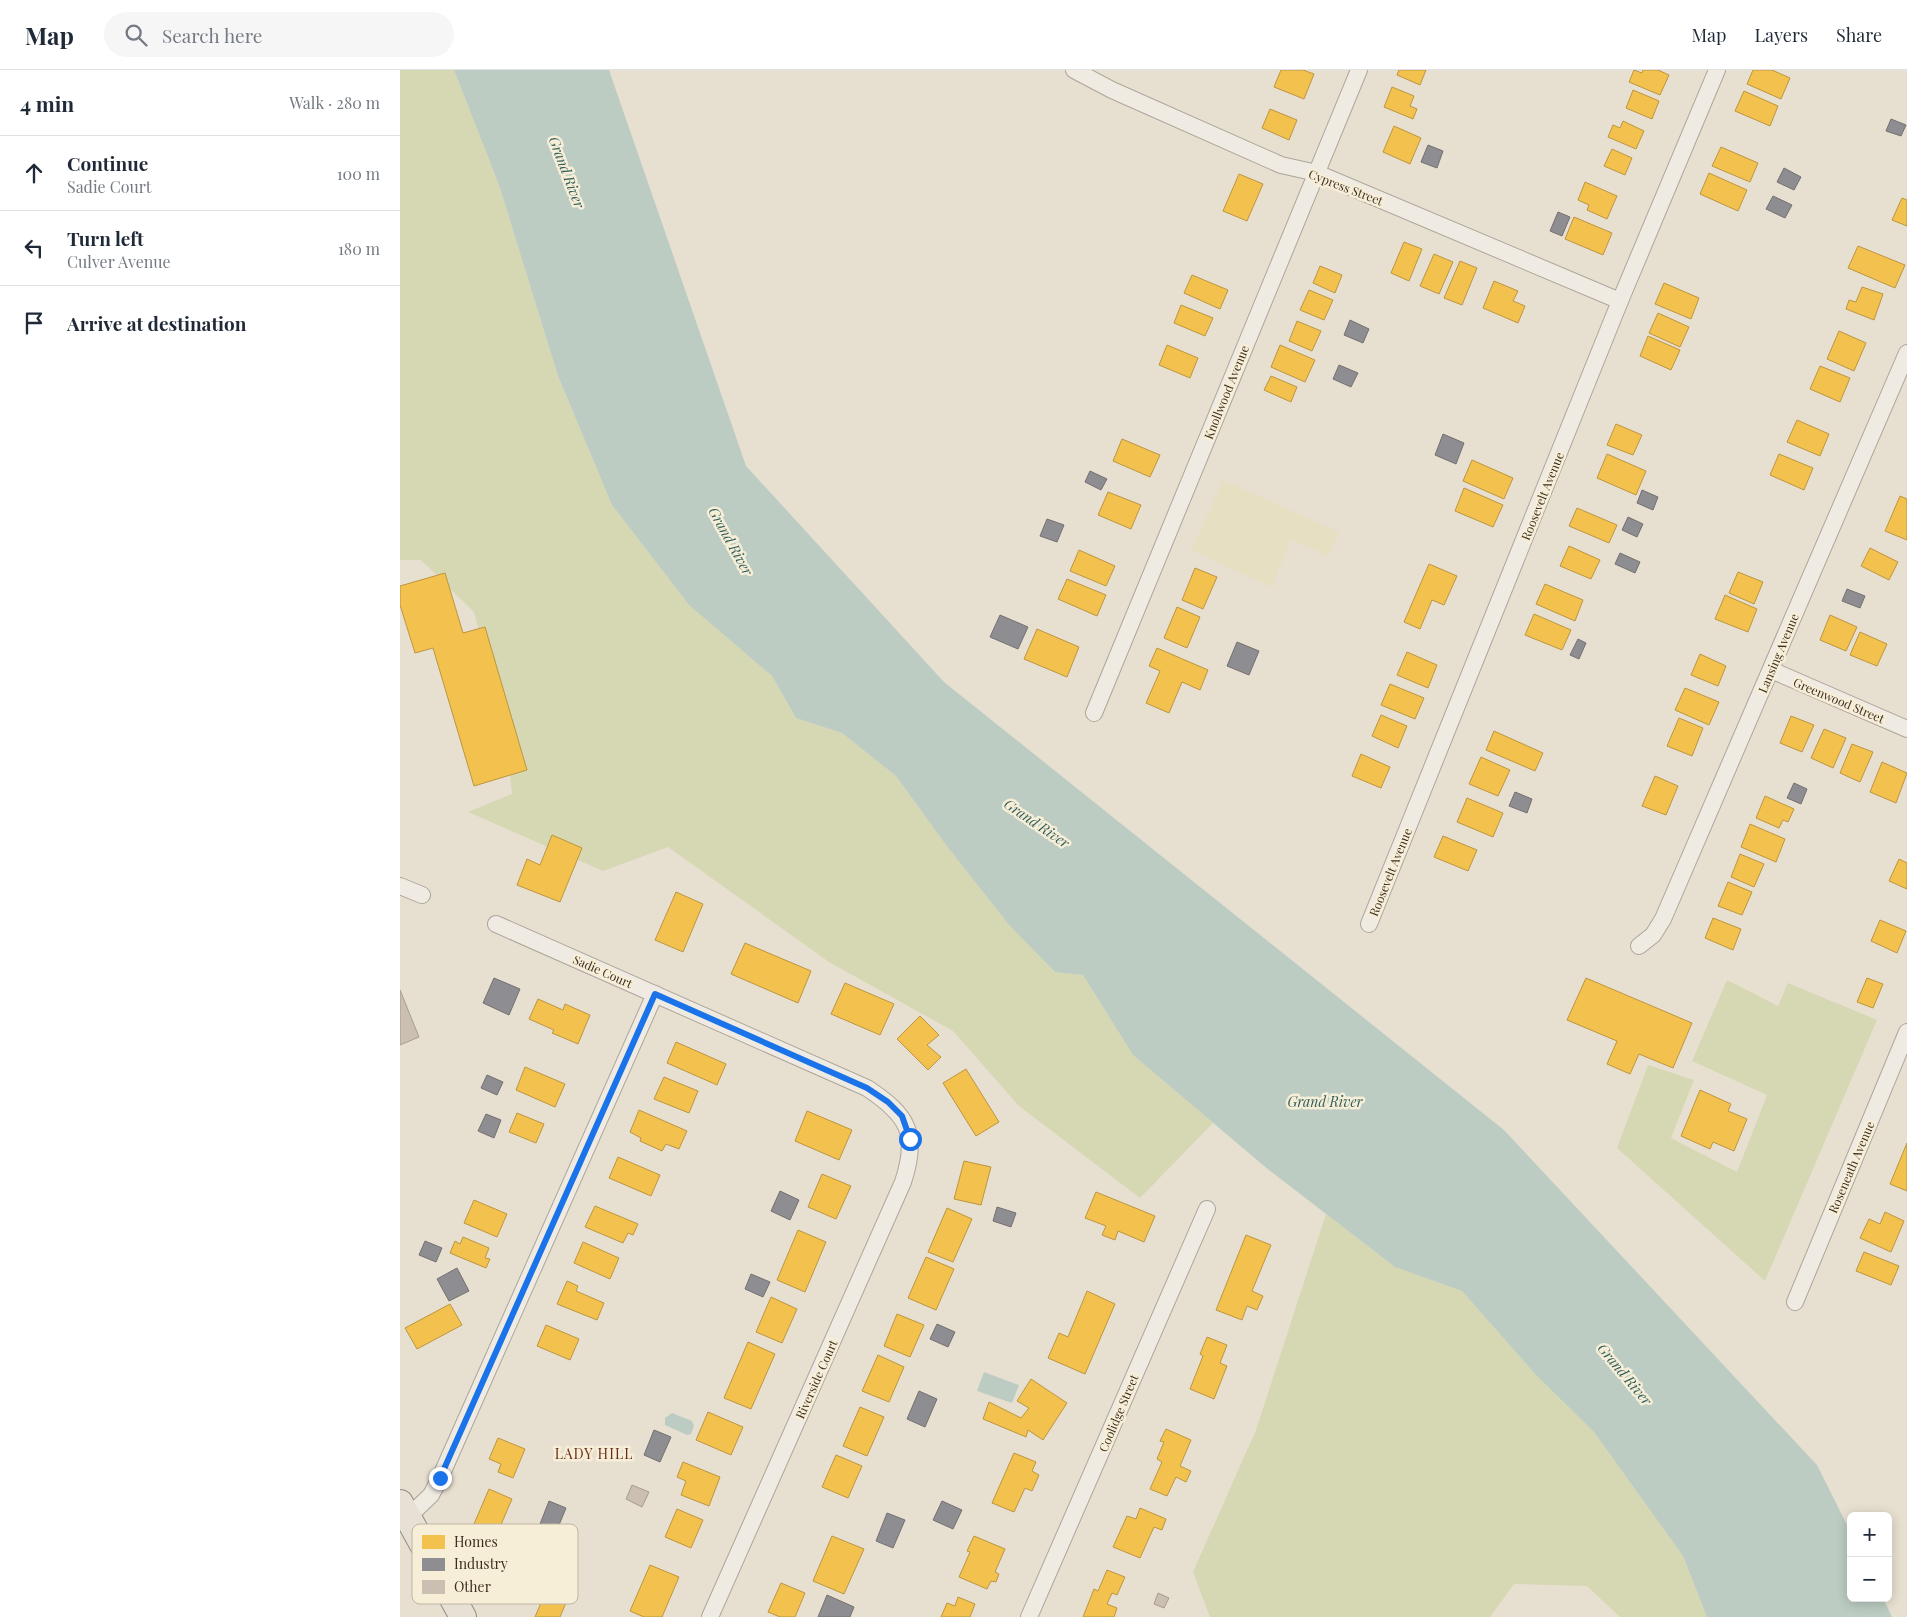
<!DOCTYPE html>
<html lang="en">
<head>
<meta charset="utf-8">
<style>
	body { margin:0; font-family:"Playfair Display",serif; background:#f6f6f7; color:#1f2937 }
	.controls { position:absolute; right:15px; bottom:15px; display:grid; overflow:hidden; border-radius:8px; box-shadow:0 2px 12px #0003 }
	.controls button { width:45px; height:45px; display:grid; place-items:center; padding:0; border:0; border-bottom:1px solid #e0e1e3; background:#fff; color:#1f2937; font:25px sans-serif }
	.stop { position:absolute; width:15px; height:15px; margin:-11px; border:4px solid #1a73e8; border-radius:50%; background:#fff }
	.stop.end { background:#1a73e8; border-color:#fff; box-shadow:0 1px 5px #0008 }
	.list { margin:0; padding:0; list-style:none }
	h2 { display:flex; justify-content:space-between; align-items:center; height:65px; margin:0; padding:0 20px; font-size:21px }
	h2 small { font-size:16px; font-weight:400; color:#747a83 }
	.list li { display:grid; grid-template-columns:32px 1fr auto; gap:15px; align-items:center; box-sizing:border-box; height:75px; padding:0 20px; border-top:1px solid #e0e1e3 }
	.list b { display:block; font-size:19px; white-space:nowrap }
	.list p { margin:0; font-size:16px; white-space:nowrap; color:#747a83 }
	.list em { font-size:16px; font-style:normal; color:#747a83 }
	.icon { flex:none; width:28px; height:28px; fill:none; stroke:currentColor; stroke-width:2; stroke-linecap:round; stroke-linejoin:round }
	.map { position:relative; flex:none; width:1507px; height:1547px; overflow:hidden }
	header { display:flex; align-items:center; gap:30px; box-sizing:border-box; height:70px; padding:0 25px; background:#fff; border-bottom:1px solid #e0e1e3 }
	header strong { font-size:24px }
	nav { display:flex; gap:28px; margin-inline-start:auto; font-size:18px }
	.search { width:350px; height:45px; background:#f6f6f7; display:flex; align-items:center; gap:12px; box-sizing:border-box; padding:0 18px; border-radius:28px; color:#747a83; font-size:19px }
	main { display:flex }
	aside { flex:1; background:#fff }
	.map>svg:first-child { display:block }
	.farmland { fill:#e6dfc2 }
	.green { fill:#d6d7b3 }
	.water { fill:#bcccc2 }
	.homes { fill:#f2c14e; stroke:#bc9540 }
	.industry { fill:#8d8d92; stroke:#757070 }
	.building { fill:#cbbfb2; stroke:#a89c90 }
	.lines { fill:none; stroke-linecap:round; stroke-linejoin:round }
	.street-casing { stroke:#ada599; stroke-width:18 }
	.primary-casing { stroke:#928b80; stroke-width:28 }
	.street { stroke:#efebe3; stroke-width:16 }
	.primary { stroke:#e6e1d4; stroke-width:26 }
	.route { stroke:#1a73e8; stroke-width:6 }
	.labels { text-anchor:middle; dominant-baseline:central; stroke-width:5; stroke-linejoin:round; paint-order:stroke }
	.street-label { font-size:12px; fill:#3d2e20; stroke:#f7eed8 }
	.water-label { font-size:14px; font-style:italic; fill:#2f5d5a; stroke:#f7eed8 }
	.neighbourhood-label { font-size:14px; letter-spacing:1px; fill:#6b2e1e; stroke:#f7eed8 }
	.key { fill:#f7eed8; stroke:#bfb4a1; stroke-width:1 }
	.key-label { font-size:14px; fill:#3d2e20 }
</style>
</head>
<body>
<header>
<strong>Map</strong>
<div class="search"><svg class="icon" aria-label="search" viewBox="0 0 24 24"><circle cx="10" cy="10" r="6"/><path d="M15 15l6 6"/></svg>Search here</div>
<nav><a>Map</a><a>Layers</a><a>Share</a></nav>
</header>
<main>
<aside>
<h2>4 min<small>Walk · 280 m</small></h2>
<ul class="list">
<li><svg class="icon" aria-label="ahead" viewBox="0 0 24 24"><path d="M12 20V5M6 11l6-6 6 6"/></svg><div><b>Continue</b><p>Sadie Court</p></div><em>100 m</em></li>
<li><svg class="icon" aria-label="left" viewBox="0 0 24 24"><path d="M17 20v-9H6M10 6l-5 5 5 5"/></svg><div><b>Turn left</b><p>Culver Avenue</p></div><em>180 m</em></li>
<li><svg class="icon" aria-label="arrive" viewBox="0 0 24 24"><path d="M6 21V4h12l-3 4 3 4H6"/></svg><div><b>Arrive at destination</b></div></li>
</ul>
</aside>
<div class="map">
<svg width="1507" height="1547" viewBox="0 0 1507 1547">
	<rect width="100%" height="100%" fill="#e7e0d1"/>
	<path class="farmland" d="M823 410 939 462 928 486 892 470 871 517 791 480Z"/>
	<g class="green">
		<path d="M0 0H54L99 115 158 306 212 435 289 535 372 606 396 648 442 663 496 706 546 775 609 855 655 902 683 905 733 985 813 1053 740 1128 619 1036 553 961 429 892 268 777 203 801 68 742 112 724 105 660 74 542 21 490H0Z"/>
		<path d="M1327 910 1378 936 1388 913 1477 950 1365 1211 1217 1078 1248 995 1294 1010 1271 1068 1337 1102 1367 1025 1292 991Z"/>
		<path d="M926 1144 995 1197 1062 1221 1135 1304 1194 1362 1283 1486 1307 1547H1220L1187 1516 1114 1514 1090 1547H810L793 1502 856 1360Z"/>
	</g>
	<g class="water">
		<path d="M54 0H209L346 396 544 612 1104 1060 1417 1395 1451 1463V1528H1483L1492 1547H1307L1283 1486 1194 1362 1135 1304 1062 1221 995 1197 864 1096 733 985 683 905 655 902 609 855 546 775 496 706 442 663 396 648 372 606 289 535 212 435 158 306 99 115Z"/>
		<path d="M584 1302 619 1315 612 1333 577 1321Z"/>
		<path d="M272 1343 292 1351 294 1356 291 1364 287 1365 265 1355V1348Z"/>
	</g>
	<g class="homes">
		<path d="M881 0H903L914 4 904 29 874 17Z"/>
		<path d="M999 0H1026L1020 15 997 5Z"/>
		<path d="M1234 0 1242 3 1243 0H1258L1269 5 1260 25 1229 12Z"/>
		<path d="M1353 0H1372L1390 8 1381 29 1347 14Z"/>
		<path d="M992 17 1014 26 1010 36 1017 39 1013 49 984 37Z"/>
		<path d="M1233 20 1259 31 1252 49 1226 38Z"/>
		<path d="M1344 21 1378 36 1370 56 1335 41Z"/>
		<path d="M870 39 897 50 889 70 862 58Z"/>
		<path d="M1223 51 1244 61 1236 79 1208 67 1213 55 1220 58Z"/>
		<path d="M994 56 1021 68 1010 94 983 82Z"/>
		<path d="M1321 77 1358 93 1350 112 1312 96Z"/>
		<path d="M1212 79 1232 88 1225 105 1204 96Z"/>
		<path d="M1309 103 1347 120 1338 141 1300 124Z"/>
		<path d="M839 104 863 114 847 151 823 141Z"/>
		<path d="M1185 112 1217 126 1207 149 1187 140 1189 135 1178 130Z"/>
		<path d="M1502 128 1507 130V156L1492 150Z"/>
		<path d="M1174 147 1212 163 1203 185 1165 169Z"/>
		<path d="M1004 172 1022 179 1009 211 991 203Z"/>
		<path d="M1458 176 1505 195 1495 218 1448 198Z"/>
		<path d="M1034 184 1053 192 1039 224 1020 216Z"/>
		<path d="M1060 191 1077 198 1062 235 1044 228Z"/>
		<path d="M920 196 942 205 935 223 913 213Z"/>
		<path d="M792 205 828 220 820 239 784 223Z"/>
		<path d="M1094 211 1118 221 1113 231 1125 236 1118 253 1083 238Z"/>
		<path d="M1264 213 1299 228 1291 249 1255 234Z"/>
		<path d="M1462 217 1483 224 1474 250 1446 239 1449 230 1456 232Z"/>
		<path d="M909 220 933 230 924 250 900 240Z"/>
		<path d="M781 235 813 248 805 266 774 253Z"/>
		<path d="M1258 243 1289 257 1280 277 1249 263Z"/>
		<path d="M897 251 921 261 912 281 889 271Z"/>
		<path d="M1439 261 1466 273 1454 301 1427 289Z"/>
		<path d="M1248 266 1280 280 1271 300 1240 286Z"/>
		<path d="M767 275 798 288 790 308 759 295Z"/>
		<path d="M880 275 915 290 905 312 871 297Z"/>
		<path d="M1420 296 1450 308 1440 332 1410 319Z"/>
		<path d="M871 306 897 317 891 332 864 320Z"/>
		<path d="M1397 350 1429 364 1420 386 1387 372Z"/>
		<path d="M1216 354 1242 365 1233 385 1207 375Z"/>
		<path d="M722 369 760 385 750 407 713 391Z"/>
		<path d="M1207 384 1246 401 1236 425 1197 408Z"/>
		<path d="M1379 384 1413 398 1404 420 1370 405Z"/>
		<path d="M1072 390 1113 408 1104 429 1063 411Z"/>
		<path d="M1064 418 1103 435 1093 457 1055 441Z"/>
		<path d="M708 422 741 435 731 459 698 445Z"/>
		<path d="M1500 426 1507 429V470L1485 461Z"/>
		<path d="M1177 438 1217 455 1209 473 1169 456Z"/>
		<path d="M1169 476 1200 490 1191 509 1160 496Z"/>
		<path d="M1470 478 1498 492 1489 510 1461 496Z"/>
		<path d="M679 480 715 496 706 516 670 501Z"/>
		<path d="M1029 494 1057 506 1044 535 1032 530 1020 559 1004 552Z"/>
		<path d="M795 498 817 507 803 539 782 530Z"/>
		<path d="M1338 502 1363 512 1354 534 1329 523Z"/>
		<path d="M45 503 63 563 85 557 127 700 74 716 33 578 15 583 0 535V516Z"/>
		<path d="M667 509 706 525 697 546 658 529Z"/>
		<path d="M1145 514 1183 530 1175 551 1136 534Z"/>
		<path d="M1325 525 1357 539 1348 562 1315 549Z"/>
		<path d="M777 537 800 547 787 578 764 568Z"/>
		<path d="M1134 544 1171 560 1162 580 1125 565Z"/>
		<path d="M1430 545 1457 557 1446 581 1420 570Z"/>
		<path d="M637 559 679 577 667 607 624 589Z"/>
		<path d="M1460 562 1487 574 1477 596 1450 585Z"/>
		<path d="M757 578 808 600 800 620 782 612 769 643 746 633 760 601 749 596Z"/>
		<path d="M1007 582 1037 595 1028 618 997 605Z"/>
		<path d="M1300 584 1326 596 1318 616 1291 605Z"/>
		<path d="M990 614 1024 628 1015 649 981 635Z"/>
		<path d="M1285 618 1319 632 1309 655 1275 640Z"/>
		<path d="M981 645 1007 656 998 678 972 666Z"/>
		<path d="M1391 646 1414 655 1402 682 1380 673Z"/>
		<path d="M1279 648 1303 658 1292 686 1267 676Z"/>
		<path d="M1424 659 1446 668 1433 698 1411 688Z"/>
		<path d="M1094 661 1143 683 1135 701 1086 680Z"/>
		<path d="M1452 674 1473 682 1460 712 1440 703Z"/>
		<path d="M961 684 990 697 981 718 952 706Z"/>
		<path d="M1081 687 1110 700 1098 726 1069 714Z"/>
		<path d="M1482 692 1507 703 1496 733 1470 722Z"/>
		<path d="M1255 706 1278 716 1266 745 1242 736Z"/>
		<path d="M1365 726 1394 739 1388 752 1383 750 1379 758 1356 748Z"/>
		<path d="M1067 728 1103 743 1093 767 1057 752Z"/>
		<path d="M1350 754 1385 769 1376 792 1341 777Z"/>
		<path d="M152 765 182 778 160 832 117 815 127 789 140 795Z"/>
		<path d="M1043 766 1077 780 1068 801 1034 787Z"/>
		<path d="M1340 784 1364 794 1354 817 1331 807Z"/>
		<path d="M1499 789 1507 793V819L1489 811Z"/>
		<path d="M1328 812 1352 822 1342 845 1318 836Z"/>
		<path d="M276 822 303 834 283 882 255 870Z"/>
		<path d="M1313 848 1341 859 1333 880 1305 868Z"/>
		<path d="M1480 850 1506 861 1497 883 1471 871Z"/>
		<path d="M345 873 411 901 398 933 331 904Z"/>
		<path d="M1186 908 1292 953 1273 998 1239 984 1230 1004 1207 994 1217 971 1167 950Z"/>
		<path d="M1467 908 1483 914 1473 938 1457 932Z"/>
		<path d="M445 913 494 934 480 965 431 944Z"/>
		<path d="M138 929 163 940 165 934 190 945 178 974 152 963 154 960 129 949Z"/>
		<path d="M520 946 539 965 527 975 541 987 528 1000 497 969Z"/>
		<path d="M276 972 326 994 317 1015 267 993Z"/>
		<path d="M125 997 165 1014 155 1037 116 1020Z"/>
		<path d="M566 999 599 1052 576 1066 543 1013Z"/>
		<path d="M264 1007 298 1021 289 1043 254 1029Z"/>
		<path d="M1300 1020 1331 1034 1328 1041 1347 1049 1334 1081 1313 1072 1310 1079 1281 1066Z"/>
		<path d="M239 1040 287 1061 279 1079 266 1074 262 1081 240 1071 241 1068 230 1062Z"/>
		<path d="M407 1041 452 1060 439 1090 395 1071Z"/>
		<path d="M117 1043 144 1054 136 1073 109 1062Z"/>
		<path d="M1507 1073V1121L1490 1114Z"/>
		<path d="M218 1087 260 1105 251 1126 209 1108Z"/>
		<path d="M564 1091 591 1097 581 1135 554 1129Z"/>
		<path d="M422 1104 451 1116 436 1149 408 1137Z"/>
		<path d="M696 1122 755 1146 744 1172 718 1161 715 1170 702 1165 706 1156 685 1148Z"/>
		<path d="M74 1130 107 1144 97 1167 64 1153Z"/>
		<path d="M195 1136 238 1154 233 1165 228 1163 223 1173 185 1157Z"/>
		<path d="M547 1138 572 1149 553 1192 528 1182Z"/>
		<path d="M1485 1142 1504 1151 1491 1182 1460 1168 1469 1149 1480 1154Z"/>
		<path d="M398 1160 426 1172 405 1222 377 1210Z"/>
		<path d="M846 1165 871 1175 852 1221 863 1226 857 1240 847 1236 842 1250 816 1240Z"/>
		<path d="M63 1167 89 1178 85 1188 90 1189 86 1198 50 1183 55 1171 60 1174Z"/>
		<path d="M183 1172 219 1188 210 1209 174 1193Z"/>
		<path d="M1464 1182 1499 1196 1491 1215 1456 1201Z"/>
		<path d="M526 1187 554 1199 536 1240 508 1228Z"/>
		<path d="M167 1211 178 1216 176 1221 204 1233 197 1250 157 1234Z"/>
		<path d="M687 1221 715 1234 685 1304 648 1288 659 1263 668 1267Z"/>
		<path d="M371 1227 397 1239 382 1273 356 1262Z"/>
		<path d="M50 1234 62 1255 17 1279 5 1258Z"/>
		<path d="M497 1244 524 1255 510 1287 484 1276Z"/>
		<path d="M146 1255 179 1269 170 1290 137 1276Z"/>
		<path d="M807 1267 827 1275 820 1293 827 1296 814 1329 790 1319 803 1286 800 1284Z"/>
		<path d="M348 1272 375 1284 351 1339 324 1328Z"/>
		<path d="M478 1285 504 1297 489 1332 462 1321Z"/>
		<path d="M631 1309 667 1333 643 1370 628 1360 626 1367 583 1349 589 1332 621 1348 629 1338 617 1331Z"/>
		<path d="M460 1337 484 1347 467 1386 443 1376Z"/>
		<path d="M308 1342 343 1357 331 1385 296 1370Z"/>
		<path d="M766 1359 791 1370 780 1396 791 1401 786 1412 776 1407 767 1426 750 1419 762 1392 757 1389 764 1372 760 1371Z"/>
		<path d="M98 1368 125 1379 113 1408 98 1402 101 1394 89 1389Z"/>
		<path d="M614 1383 636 1392 632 1401 639 1405 632 1421 625 1418 614 1442 592 1433Z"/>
		<path d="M436 1385 462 1396 448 1428 422 1417Z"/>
		<path d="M283 1392 320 1407 309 1436 281 1425 286 1411 277 1407Z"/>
		<path d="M89 1419 112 1429 94 1471 71 1461Z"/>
		<path d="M740 1438 766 1449 762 1460 754 1457 740 1488 713 1477 727 1446 736 1449Z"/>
		<path d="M277 1439 303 1450 291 1478 265 1467Z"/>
		<path d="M432 1466 464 1479 444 1524 413 1511Z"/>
		<path d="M574 1466 605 1479 595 1502 599 1504 596 1512 591 1511 587 1519 559 1507 570 1482 567 1481Z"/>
		<path d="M250 1495 279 1507 262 1547H244L230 1541Z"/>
		<path d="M707 1500 725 1507 717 1525 712 1523 707 1534 717 1538 714 1547H683L694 1519 698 1521Z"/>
		<path d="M157 1512 172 1518 160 1547H135L146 1521 152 1524Z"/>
		<path d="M381 1513 405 1523 395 1547H380L368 1542Z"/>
		<path d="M558 1527 575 1534 570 1547H541L547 1533 555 1536Z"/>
	</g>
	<g class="industry">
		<path d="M1491 49 1506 55 1501 66 1486 61Z"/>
		<path d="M1028 75 1043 81 1037 98 1021 92Z"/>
		<path d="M1384 98 1401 107 1394 120 1377 112Z"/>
		<path d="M1373 126 1392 135 1385 148 1366 139Z"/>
		<path d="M1158 142 1170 147 1162 166 1150 161Z"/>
		<path d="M950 250 969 259 963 273 944 265Z"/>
		<path d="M939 295 958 303 951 317 933 309Z"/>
		<path d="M1043 364 1064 373 1056 394 1035 385Z"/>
		<path d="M690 401 707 409 701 420 685 412Z"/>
		<path d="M1242 420 1258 427 1253 440 1237 433Z"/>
		<path d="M1228 447 1243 454 1237 467 1222 460Z"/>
		<path d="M647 449 664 455 657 472 640 466Z"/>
		<path d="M1220 483 1240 492 1235 503 1215 494Z"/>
		<path d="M1447 519 1465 526 1460 538 1442 531Z"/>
		<path d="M600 545 628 557 618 579 590 567Z"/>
		<path d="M1178 569 1186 573 1179 589 1170 585Z"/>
		<path d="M837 572 859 581 849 605 827 596Z"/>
		<path d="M1394 713 1407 719 1401 734 1387 728Z"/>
		<path d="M1115 722 1132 729 1127 743 1109 736Z"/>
		<path d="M94 908 120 919 109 945 83 933Z"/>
		<path d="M87 1005 103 1012 97 1025 81 1018Z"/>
		<path d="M86 1044 101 1050 94 1068 78 1061Z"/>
		<path d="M380 1121 399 1130 390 1150 371 1141Z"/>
		<path d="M597 1137 616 1143 611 1157 593 1151Z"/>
		<path d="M25 1171 42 1178 36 1192 19 1185Z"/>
		<path d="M57 1198 69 1221 49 1231 37 1209Z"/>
		<path d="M351 1204 370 1212 363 1227 345 1219Z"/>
		<path d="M537 1254 555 1262 548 1277 530 1269Z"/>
		<path d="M519 1321 537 1329 525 1357 507 1349Z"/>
		<path d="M254 1360 271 1367 260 1392 244 1385Z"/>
		<path d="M149 1431 166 1438 157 1460 140 1454Z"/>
		<path d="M542 1431 562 1440 553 1459 533 1450Z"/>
		<path d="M487 1443 505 1450 493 1478 476 1471Z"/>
		<path d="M427 1525 454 1537 450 1547H418Z"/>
	</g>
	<g class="building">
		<path d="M0 920 19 967 0 975Z"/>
		<path d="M232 1415 249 1422 242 1437 226 1429Z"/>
		<path d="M758 1523 769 1528 764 1538 754 1534Z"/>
	</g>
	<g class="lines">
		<defs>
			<g id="street">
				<path d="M674 0 712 20 881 95 917 103 1220 231"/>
				<path d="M1371 600 1507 659"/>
				<path d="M694 643 959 0"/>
				<path d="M0 816 22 825"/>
				<path d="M96 854 467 1018C508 1045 519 1064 503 1112L310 1547"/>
				<path d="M969 854 1220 231 1317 0"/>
				<path d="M1239 876 1253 865 1263 849 1507 283"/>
				<path d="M1395 1232 1507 962"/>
				<path d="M8 1447 31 1425 40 1408 255 924"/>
				<path d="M629 1547 807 1139"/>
			</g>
			<path id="primary" d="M0 1433 63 1547"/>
		</defs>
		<use href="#street" class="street-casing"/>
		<use href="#primary" class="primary-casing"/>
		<use href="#street" class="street"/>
		<use href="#primary" class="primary"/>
	</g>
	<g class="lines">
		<path class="route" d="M40 1408 255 924 467 1018 488 1032 502 1046 510 1069"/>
	</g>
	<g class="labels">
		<g class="street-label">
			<text transform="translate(946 117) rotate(21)">Cypress Street</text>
			<text transform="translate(826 322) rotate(-68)">Knollwood Avenue</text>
			<text transform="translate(1142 426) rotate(-68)">Roosevelt Avenue</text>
			<text transform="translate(1378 583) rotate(-67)">Lansing Avenue</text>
			<text transform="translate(1439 630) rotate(23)">Greenwood Street</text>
			<text transform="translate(990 802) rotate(-68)">Roosevelt Avenue</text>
			<text transform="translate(203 901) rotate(24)">Sadie Court</text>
			<text transform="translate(1451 1097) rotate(-67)">Roseneath Avenue</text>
			<text transform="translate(416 1309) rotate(-66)">Riverside Court</text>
			<text transform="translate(718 1343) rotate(-67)">Coolidge Street</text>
		</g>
		<g class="water-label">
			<text transform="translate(167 102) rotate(69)">Grand River</text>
			<text transform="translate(331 471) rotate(61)">Grand River</text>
			<text transform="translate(637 753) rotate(34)">Grand River</text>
			<text x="925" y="1031">Grand River</text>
			<text transform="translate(1225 1304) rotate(50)">Grand River</text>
		</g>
		<g class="neighbourhood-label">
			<text x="194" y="1383">LADY HILL</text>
		</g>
	</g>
	<rect x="12" y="1454" width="166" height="80" rx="8" class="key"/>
	<rect x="22" y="1465" width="23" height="14" fill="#f2c14e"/>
	<rect x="22" y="1488" width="23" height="13" fill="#8d8d92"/>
	<rect x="22" y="1510" width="23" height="14" fill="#cbbfb2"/>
	<g class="key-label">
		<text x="54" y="1477">Homes</text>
		<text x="54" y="1499">Industry</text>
		<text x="54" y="1522">Other</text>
	</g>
</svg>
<div class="controls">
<button>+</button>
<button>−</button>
</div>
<div class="stop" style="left:510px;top:1069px"></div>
<div class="stop end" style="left:40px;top:1408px"></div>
</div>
</main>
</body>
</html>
